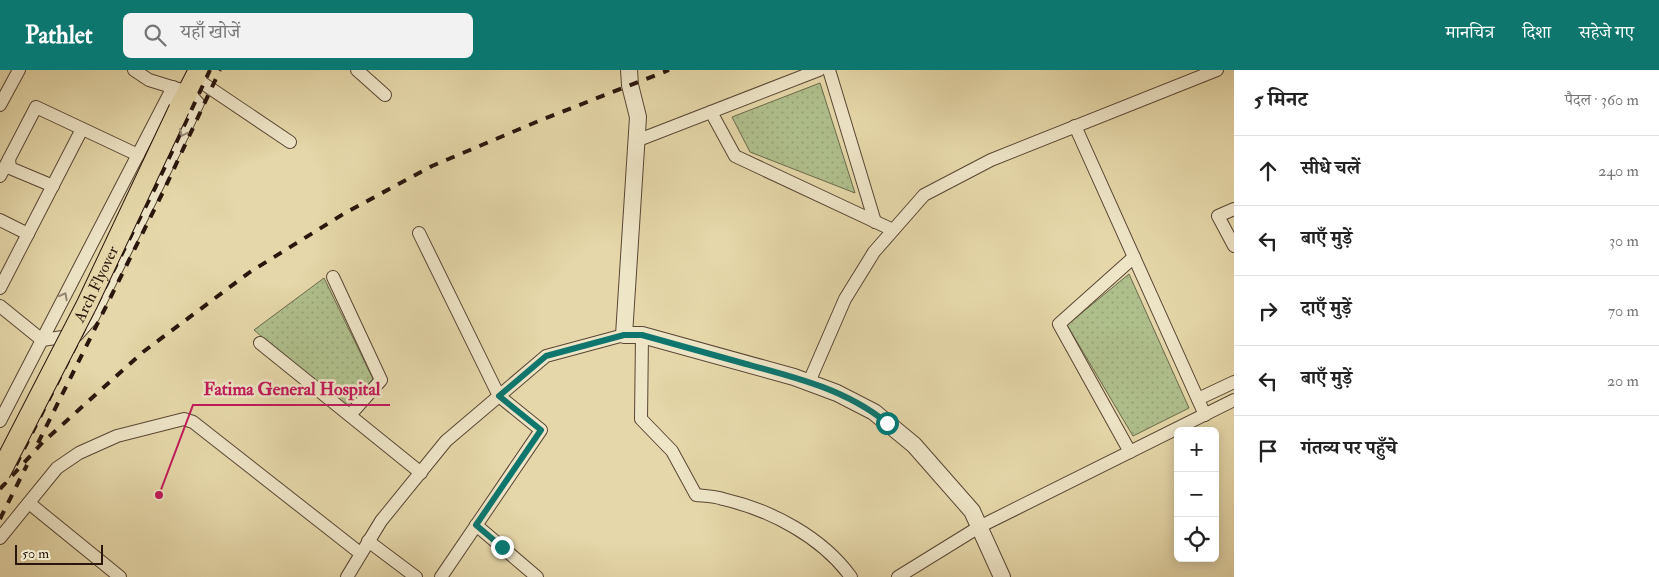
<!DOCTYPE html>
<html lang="hi">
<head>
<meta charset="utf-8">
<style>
	body { margin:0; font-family:"IM FELL Double Pica","Noto Serif Devanagari",serif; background:#f2f2f2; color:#222 }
	.controls { position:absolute; right:15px; bottom:15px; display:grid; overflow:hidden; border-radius:8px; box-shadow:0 2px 12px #0003 }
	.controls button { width:45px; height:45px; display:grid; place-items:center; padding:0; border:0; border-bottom:1px solid #e0e0e0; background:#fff; color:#222; font:25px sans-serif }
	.scale { position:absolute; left:15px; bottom:12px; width:88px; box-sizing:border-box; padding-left:5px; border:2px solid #2a160d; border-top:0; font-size:14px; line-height:18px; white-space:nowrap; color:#2a160d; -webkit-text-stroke:4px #eee5c7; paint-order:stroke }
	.stop { position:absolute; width:15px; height:15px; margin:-11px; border:4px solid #0f766e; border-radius:50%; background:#fff }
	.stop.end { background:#0f766e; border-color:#fff; box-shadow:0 1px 5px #0008 }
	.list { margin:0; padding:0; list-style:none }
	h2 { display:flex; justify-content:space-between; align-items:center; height:65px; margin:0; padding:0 20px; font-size:21px }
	h2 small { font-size:16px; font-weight:400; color:#767676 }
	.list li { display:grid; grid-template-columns:32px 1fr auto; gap:15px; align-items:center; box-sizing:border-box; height:70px; padding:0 20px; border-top:1px solid #e0e0e0 }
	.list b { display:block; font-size:19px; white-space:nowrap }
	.list em { font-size:16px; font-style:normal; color:#767676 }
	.icon { flex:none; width:28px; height:28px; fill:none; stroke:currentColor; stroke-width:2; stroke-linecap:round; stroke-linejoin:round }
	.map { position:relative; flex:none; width:1234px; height:507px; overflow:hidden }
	header { display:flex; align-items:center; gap:30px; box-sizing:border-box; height:70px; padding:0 25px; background:#0f766e; color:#fff }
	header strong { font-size:24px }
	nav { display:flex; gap:28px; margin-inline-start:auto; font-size:18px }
	.search { width:350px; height:45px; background:#f2f2f2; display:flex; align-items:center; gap:12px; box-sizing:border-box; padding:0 18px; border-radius:8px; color:#767676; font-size:19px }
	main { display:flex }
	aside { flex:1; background:#fff }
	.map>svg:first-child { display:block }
	.park { fill:url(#park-dots); stroke:#6c6a4c }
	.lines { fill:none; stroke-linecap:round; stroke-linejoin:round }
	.minor-casing { stroke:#594634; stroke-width:14 }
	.tertiary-casing { stroke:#594634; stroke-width:18 }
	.primary-casing { stroke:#2a160d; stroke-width:22 }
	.minor { stroke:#eee5c7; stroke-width:12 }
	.tertiary { stroke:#eee5c7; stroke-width:16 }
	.primary { stroke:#e5d7a9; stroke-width:20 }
	.rail { stroke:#2a160d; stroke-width:4; stroke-dasharray:9 9; stroke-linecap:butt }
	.primary-bridge-casing { stroke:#2a160d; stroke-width:22; stroke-linecap:butt }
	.primary-bridge { stroke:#e5d7a9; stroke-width:20 }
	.oneway { stroke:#968873 }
	.route { stroke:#0f766e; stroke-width:6 }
	.labels { text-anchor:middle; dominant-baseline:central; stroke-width:5; stroke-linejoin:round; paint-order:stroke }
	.street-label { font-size:16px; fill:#2a160d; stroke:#eee5c7 }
	.leader { fill:none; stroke:#c2185b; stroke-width:2 }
	.callout-dot { fill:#c2185b; stroke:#eee5c7; stroke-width:2 }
	.callout-label { font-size:18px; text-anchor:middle; font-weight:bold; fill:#c2185b; stroke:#eee5c7; stroke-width:5; stroke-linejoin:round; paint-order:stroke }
</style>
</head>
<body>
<header>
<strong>Pathlet</strong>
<div class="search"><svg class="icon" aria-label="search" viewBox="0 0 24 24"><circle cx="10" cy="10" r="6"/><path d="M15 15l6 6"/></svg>यहाँ खोजें</div>
<nav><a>मानचित्र</a><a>दिशा</a><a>सहेजे गए</a></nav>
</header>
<main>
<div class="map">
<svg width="1234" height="507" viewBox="0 0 1234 507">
	<defs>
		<pattern id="park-dots" width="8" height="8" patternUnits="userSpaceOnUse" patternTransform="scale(1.25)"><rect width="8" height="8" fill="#afbf8c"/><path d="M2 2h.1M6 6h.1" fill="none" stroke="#97a378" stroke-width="1.8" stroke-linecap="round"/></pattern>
	</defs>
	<rect width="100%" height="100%" fill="#e5d7a9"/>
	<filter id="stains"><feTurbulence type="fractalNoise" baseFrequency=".004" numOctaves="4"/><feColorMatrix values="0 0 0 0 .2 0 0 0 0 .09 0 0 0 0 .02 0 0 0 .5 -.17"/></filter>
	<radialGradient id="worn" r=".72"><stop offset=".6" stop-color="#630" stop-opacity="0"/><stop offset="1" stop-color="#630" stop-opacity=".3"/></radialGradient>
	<g class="park">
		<path d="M820 13 855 123 750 82 732 47Z"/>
		<path d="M1129 204 1189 338 1133 366 1067 255Z"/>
		<path d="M324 208 373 309 347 339 254 260Z"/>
	</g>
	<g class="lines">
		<defs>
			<g id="minor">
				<path d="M357 0 385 25"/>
				<path d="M829 0 875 152"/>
				<path d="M195 8 290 72"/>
				<path d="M0 35 19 0"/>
				<path d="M711 42 735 86 893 160"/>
				<path d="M1075 56 1205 345"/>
				<path d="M636 71 819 0"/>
				<path d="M0 106 9 89"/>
				<path d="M53 116 10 98 9 89 36 37 138 85"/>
				<path d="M1234 139 1218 146 1234 176"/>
				<path d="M0 150 28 164"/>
				<path d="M419 163 499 326 541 360 441 507"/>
				<path d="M333 207 381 310 350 345"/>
				<path d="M0 218 82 59"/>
				<path d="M0 236 42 270 77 265 93 247 198 33 188 22 149 10 134 0"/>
				<path d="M642 265 641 349 672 381 696 425C705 426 714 426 723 429 771 440 822 467 851 507"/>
				<path d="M260 273 421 403"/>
				<path d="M809 312 845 229 874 182 924 125 991 90 1217 0"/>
				<path d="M1198 329 1234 312"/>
				<path d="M0 351 173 17"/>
				<path d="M1130 382 1059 254 1134 187"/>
				<path d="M29 433 120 507"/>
				<path d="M476 455 537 507"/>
				<path d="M0 468 57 398 79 383 117 366 184 349 193 352 360 483"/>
				<path d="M368 471 416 507"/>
				<path d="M347 507 381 451 446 371 546 286 624 265"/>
				<path d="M898 507 979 457 1234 330"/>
			</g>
			<path id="tertiary" d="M629 0 630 15 638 47 624 265H642L794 307 837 323 874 342 914 375 972 441 1002 507"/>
			<path id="primary" d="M179 39 199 0"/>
		</defs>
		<use href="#minor" class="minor-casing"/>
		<use href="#tertiary" class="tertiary-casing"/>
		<use href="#primary" class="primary-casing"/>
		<use href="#minor" class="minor"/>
		<use href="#tertiary" class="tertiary"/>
		<use href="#primary" class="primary"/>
		<g class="rail">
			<path d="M38 373 164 120 220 0"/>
			<path d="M16 395 156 116 210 0"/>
			<path d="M0 419 43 372 143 282 250 202 345 143 432 96 541 50 669 0"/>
			<path d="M0 449 27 395"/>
		</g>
		<defs>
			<g id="primary-bridge">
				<path id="s1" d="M0 403 87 234 179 39"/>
			</g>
		</defs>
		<use href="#primary-bridge" class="primary-bridge-casing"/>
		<use href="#primary-bridge" class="primary-bridge"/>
	</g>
	<defs><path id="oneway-chevron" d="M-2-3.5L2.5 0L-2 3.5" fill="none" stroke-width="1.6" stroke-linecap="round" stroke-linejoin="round" transform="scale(1.25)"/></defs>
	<g class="oneway">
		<use href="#oneway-chevron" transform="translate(183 63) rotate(116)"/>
		<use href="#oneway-chevron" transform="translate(64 226) rotate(-62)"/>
	</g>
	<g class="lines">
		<path class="route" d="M502 477 476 455 541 360 499 326 546 286 624 265H642C677 275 711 284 746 294 795 307 847 320 887 353"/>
	</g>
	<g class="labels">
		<g class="street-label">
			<text stroke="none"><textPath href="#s1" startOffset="212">Arch Flyover</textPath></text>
		</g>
	</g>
	<path class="leader" d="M159 425L193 335H390"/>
	<circle class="callout-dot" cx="159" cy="425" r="5"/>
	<g class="callout-label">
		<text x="292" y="325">Fatima General Hospital</text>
	</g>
	<rect width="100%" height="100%" filter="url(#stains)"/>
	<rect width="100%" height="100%" fill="url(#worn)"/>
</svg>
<div class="controls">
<button>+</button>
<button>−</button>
<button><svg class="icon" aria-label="locate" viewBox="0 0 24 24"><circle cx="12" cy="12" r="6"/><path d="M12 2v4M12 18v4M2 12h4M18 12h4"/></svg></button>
</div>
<div class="scale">50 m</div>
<div class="stop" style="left:887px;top:353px"></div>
<div class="stop end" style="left:502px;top:477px"></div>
</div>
<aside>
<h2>5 मिनट<small>पैदल · 360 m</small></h2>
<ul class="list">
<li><svg class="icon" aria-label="ahead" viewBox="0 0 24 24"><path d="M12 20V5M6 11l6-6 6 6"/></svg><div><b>सीधे चलें</b></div><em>240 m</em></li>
<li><svg class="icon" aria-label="left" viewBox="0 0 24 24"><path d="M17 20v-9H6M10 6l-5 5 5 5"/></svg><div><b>बाएँ मुड़ें</b></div><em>30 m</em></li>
<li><svg class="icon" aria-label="right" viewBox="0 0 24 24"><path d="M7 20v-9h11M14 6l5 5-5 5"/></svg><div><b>दाएँ मुड़ें</b></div><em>70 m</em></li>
<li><svg class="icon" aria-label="left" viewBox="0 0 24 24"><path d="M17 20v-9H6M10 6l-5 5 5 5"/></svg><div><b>बाएँ मुड़ें</b></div><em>20 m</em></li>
<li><svg class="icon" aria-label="arrive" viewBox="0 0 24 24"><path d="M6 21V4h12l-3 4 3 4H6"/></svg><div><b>गंतव्य पर पहुँचे</b></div></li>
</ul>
</aside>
</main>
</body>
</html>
